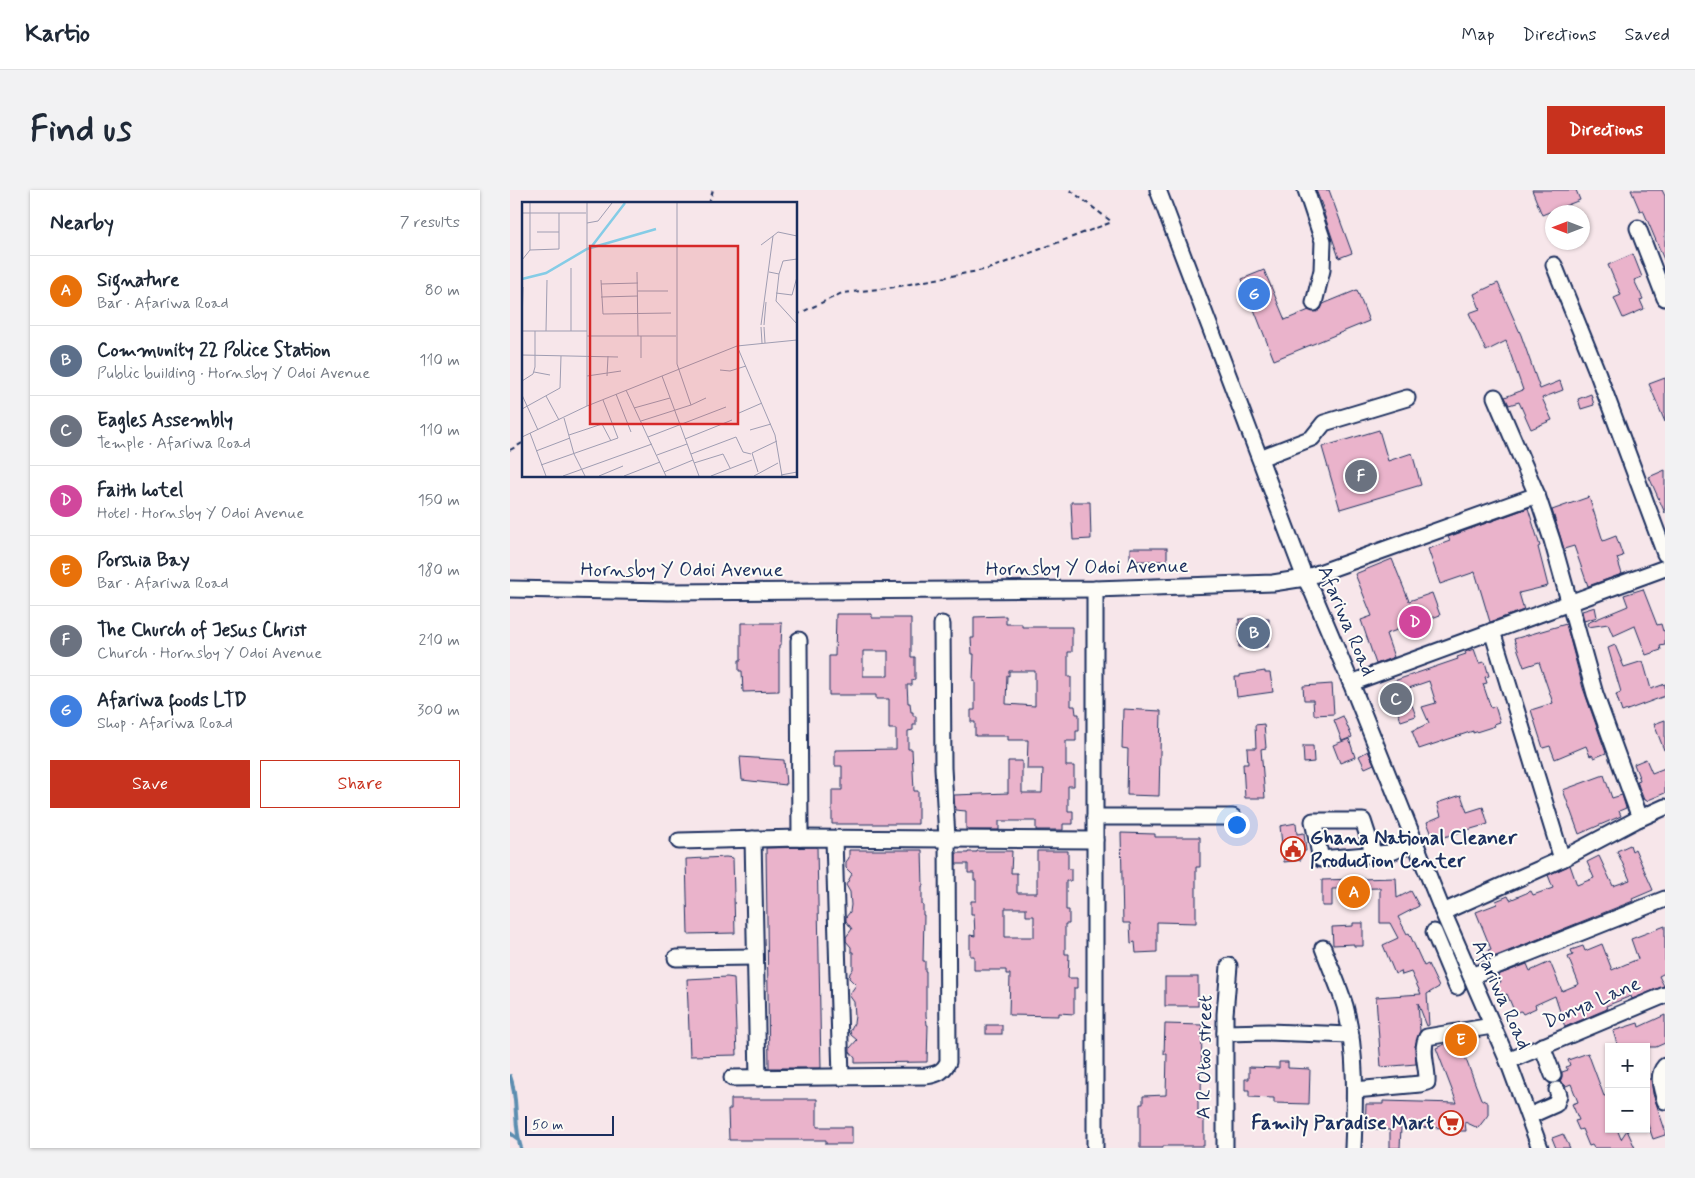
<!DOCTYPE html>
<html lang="en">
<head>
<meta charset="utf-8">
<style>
	body { margin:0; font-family:Mynerve,sans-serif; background:#f2f2f3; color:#1f2937 }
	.controls { position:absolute; right:15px; bottom:15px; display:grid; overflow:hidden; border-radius:0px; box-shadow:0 1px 4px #0004 }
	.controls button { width:45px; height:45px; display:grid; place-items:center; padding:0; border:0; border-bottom:1px solid #e0e1e3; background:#fff; color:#1f2937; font:25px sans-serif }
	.compass { position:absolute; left:1035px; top:15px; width:45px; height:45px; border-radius:50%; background:#fff; box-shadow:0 1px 4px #0004; rotate:270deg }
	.scale { position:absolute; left:15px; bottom:12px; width:89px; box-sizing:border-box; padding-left:5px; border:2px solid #1b2f5e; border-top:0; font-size:14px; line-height:18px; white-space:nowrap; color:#1b2f5e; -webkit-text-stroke:4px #fdfcf7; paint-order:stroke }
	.you { position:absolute; left:726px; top:634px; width:18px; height:18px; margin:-12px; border:4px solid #fff; border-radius:50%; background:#1a73e8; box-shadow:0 0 0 8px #1a73e833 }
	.badge { display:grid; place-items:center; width:32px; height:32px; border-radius:50%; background:#c8321e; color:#fff; font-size:16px; font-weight:700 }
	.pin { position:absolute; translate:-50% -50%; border:2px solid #fff; box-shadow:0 1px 5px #0006 }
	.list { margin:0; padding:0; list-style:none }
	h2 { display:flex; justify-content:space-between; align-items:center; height:65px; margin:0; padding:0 20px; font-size:21px }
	h2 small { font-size:16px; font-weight:400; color:#747a83 }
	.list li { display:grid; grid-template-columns:32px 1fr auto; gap:15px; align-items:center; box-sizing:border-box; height:70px; padding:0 20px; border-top:1px solid #e0e1e3 }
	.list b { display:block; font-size:19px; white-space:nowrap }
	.list p { margin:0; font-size:16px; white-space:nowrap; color:#747a83 }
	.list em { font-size:16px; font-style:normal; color:#747a83 }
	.actions { display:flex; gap:10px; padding:15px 20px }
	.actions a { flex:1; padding:11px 0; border:1px solid #c8321e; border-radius:0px; text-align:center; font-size:18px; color:#c8321e }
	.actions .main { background:#c8321e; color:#fff }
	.map { position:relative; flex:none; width:1155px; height:958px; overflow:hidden; border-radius:0px }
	header { display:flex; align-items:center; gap:30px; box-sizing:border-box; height:70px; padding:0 25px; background:#fff; border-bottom:1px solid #e0e1e3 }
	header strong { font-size:24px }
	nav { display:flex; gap:28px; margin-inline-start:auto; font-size:18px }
	.intro { display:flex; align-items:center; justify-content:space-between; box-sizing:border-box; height:120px; padding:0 30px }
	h1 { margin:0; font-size:35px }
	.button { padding:12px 22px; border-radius:0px; background:#c8321e; color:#fff; font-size:18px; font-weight:700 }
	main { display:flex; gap:30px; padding:0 30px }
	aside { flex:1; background:#fff; border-radius:0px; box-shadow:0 1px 4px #0004 }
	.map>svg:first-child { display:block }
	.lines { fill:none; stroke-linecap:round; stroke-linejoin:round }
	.stream { stroke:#5b8db0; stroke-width:4 }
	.building { fill:#eab3cb; stroke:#1b2f5e; fill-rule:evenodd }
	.minor-casing { stroke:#1b2f5e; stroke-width:19 }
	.path { stroke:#1b2f5e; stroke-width:2; stroke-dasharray:5 4; stroke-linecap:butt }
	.minor { stroke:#fdfcf7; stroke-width:15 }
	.labels { text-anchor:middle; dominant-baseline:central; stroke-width:4; stroke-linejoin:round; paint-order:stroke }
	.street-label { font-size:20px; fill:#1b2f5e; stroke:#fdfcf7 }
	.poi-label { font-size:20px; font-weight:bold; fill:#1b2f5e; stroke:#fdfcf7; text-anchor:start }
	.inset-river { fill:none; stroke:#85cce6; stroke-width:2.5 }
	.inset-road { fill:none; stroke:#9f9db2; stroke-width:1 }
	.view { fill:#d62828; fill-opacity:0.15; stroke:#d62828; stroke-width:2.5 }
	.inset-edge { fill:none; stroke:#1b2f5e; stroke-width:2.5 }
</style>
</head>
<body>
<header>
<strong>Kartio</strong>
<nav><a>Map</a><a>Directions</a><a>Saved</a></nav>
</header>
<div class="intro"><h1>Find us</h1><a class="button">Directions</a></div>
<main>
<aside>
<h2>Nearby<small>7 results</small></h2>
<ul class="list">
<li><span class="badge" style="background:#e8710a">A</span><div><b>Signature</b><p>Bar · Afariwa Road</p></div><em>80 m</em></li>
<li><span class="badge" style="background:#5c6f8a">B</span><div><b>Community 22 Police Station</b><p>Public building · Hornsby Y Odoi Avenue</p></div><em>110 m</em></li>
<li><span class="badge" style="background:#6b7280">C</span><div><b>Eagles Assembly</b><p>Temple · Afariwa Road</p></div><em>110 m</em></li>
<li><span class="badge" style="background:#d1479c">D</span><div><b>Faith hotel</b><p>Hotel · Hornsby Y Odoi Avenue</p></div><em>150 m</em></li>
<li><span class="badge" style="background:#e8710a">E</span><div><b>Porshia Bay</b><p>Bar · Afariwa Road</p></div><em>180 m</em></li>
<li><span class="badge" style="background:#6b7280">F</span><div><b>The Church of Jesus Christ</b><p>Church · Hornsby Y Odoi Avenue</p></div><em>210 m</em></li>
<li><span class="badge" style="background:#3f7fe0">G</span><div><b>Afariwa foods LTD</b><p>Shop · Afariwa Road</p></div><em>300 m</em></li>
</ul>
<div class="actions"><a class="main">Save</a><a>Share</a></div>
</aside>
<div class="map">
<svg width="1155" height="958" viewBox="0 0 1155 958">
	<rect width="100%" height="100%" fill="#f7e6ea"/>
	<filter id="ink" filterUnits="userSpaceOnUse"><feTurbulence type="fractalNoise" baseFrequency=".02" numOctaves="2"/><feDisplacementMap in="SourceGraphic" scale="10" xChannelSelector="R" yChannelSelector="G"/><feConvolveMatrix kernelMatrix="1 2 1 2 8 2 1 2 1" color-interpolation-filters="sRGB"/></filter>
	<g filter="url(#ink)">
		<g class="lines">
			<g class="stream">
				<path d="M0 886C9 909 3 935 11 958"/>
				<path d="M0 943 8 949"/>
			</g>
		</g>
		<g class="building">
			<path d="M806 0H819L842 63 829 68 814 24 815 23Z"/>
			<path d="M1022 0H1066L1070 10 1032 25Z"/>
			<path d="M1121 0H1152L1155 6V72L1133 20 1130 21Z"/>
			<path d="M1123 64 1132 87 1124 90 1133 109 1130 110 1134 119 1113 128 1104 108 1111 105 1098 75Z"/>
			<path d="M754 80 775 130 799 120 807 122 811 119 813 114 847 100 859 131 764 170 732 89Z"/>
			<path d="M988 93 1011 145 1030 199 1050 191 1053 200 1032 208 1042 230 1021 239 1009 212 999 215 995 207 1013 200 996 151 976 161 959 123 970 119 964 104Z"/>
			<path d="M1155 188V232L1139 194Z"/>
			<path d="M1081 204 1084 215 1071 219 1068 209Z"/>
			<path d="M869 240 878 271 902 263 911 295 830 319 812 257Z"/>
			<path d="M1155 280V323L1139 287Z"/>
			<path d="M1079 307 1093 351 1106 346 1113 366 1107 368 1112 384 1078 396 1064 356 1054 359 1042 320Z"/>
			<path d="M561 312H580L581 349 563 350Z"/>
			<path d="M1018 318 1030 356 1028 357 1038 396 1009 403 1014 420 980 432 965 382 930 394 918 359 940 351 938 347Z"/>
			<rect x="620" y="358" width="37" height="13"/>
			<path d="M882 369 899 411 922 403 930 425 914 431 916 436 903 440 901 435 876 444 884 467 866 474 851 430 862 426 845 384Z"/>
			<path d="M1133 399 1147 435 1151 434 1153 441 1155 440V455L1150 456 1151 460 1136 465 1125 436 1103 446 1098 434 1078 437 1077 433 1118 416 1114 405Z"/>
			<path d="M1085 417 1087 427 1074 431 1072 421Z"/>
			<path d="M326 424H362V428H401V467H405V489L402 490V495H397L398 513H400L401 522H403V526H406V535H403V540L398 541V559H402L404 601H408V634H322V600H332V576H325V560L386 559V539H379V509H366V505H319V466H325ZM353 461H378V486H353Z"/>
			<path d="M496 426V434H512V437H562V462H558V487H561V516H565L566 524H569V541H566V551H556V576H564V596H558V621H563V634H553V640H526V631H489V640H456V621L445 620 444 605 498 603V571H512V603H532L533 579H517L518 550H498V546H465V532H461V520H465V491H463L464 464H462L461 448H464V427ZM499 481H525V516L496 514 497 485 499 486Z"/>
			<path d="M729 429H759L758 457H729Z"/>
			<path d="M231 433H272L271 455H269V501L233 502 232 481H229V470H231Z"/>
			<path d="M1056 434 1073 498 1096 563 1084 568 1082 565 1080 566 1076 556 1045 569 1040 556 1033 558 1021 520 1043 513 1029 472 1014 477 1004 449Z"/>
			<path d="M1105 455 1114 477 1133 471 1141 499 1155 494V506L1112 522 1106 504 1111 502 1098 458Z"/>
			<path d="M964 459 969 473 975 472 979 486 975 487 977 493 973 494 981 518 985 516 990 532 984 534 985 536 963 543V541L909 559 902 541 919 533 912 517 926 513 919 491 896 499 906 526 891 531 878 493 948 469 947 467 956 464 955 462Z"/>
			<path d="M755 481V483H760L763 502 727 507 725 487H730V485Z"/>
			<path d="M822 494 824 524 804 525 803 510H794L793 496Z"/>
			<path d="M613 519 651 521 649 606 617 605 618 559 612 558Z"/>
			<path d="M833 526 842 547 832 551 824 530Z"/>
			<path d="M1155 530V560H1154L1144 534Z"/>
			<path d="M754 534 756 558 751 559 755 608H735L733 574H738L737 558H746L745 535Z"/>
			<path d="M839 549 845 567 830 573 823 555Z"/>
			<path d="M793 556H803L804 572 794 573Z"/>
			<path d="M858 561 864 574 855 578 849 566Z"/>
			<path d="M230 567 274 570 276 595 232 590Z"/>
			<path d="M1136 569 1142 583 1155 578V603L1136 611 1135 609 1134 610 1129 597 1127 591 1130 590 1124 574Z"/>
			<path d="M1094 585 1102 608 1112 605 1116 618 1109 621 1111 626 1069 644 1053 600Z"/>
			<path d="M951 605 957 622 973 617 978 634 924 650 917 632 931 626 927 613Z"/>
			<path d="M786 633 787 644 794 643 796 661 790 662 791 670 774 672 770 636Z"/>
			<path d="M611 643 645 644V647H690V677H686V733L647 732V762L626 763 625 752 621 753 620 733H613Z"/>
			<path d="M1120 655 1122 661 1125 659 1143 700 1122 709 1123 711 981 768 978 760 981 759 966 722 987 714 986 711 998 706 1000 710 1021 701 1023 705 1043 698 1038 685 1060 675 1067 695 1084 688 1077 672 1089 666 1103 696 1120 690 1107 661Z"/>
			<path d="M307 657 311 878H259L256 658Z"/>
			<path d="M339 660H412L413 696H412V715H413V725H414L413 771H415V781H416V825L417 835H418L417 872 345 873V868L340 862V858L347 850 341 845 340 841 344 833 345 826 344 812 339 805 346 795 339 788 340 783 343 779V762H341V757L336 751V747L342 739 336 731V727L340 722 341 715 340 702 336 695 342 684 336 678V672L339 668Z"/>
			<path d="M467 661H502L501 683H507V703H527V661H558V679H561V691H556V720H559V734H555V764H559L558 788H567V798H564V824L549 823V826L499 825 500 784H496V780H464V766H460V745L465 746 464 724H461V711H466V690H464V683H458V674H446V663H458V662H467ZM495 718H516V726H524V747H495Z"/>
			<path d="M216 667 223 668 225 743 178 744 176 669Z"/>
			<path d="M886 688 887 708 901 701 909 716 888 727 897 744 899 743 914 776 918 774 929 797 917 804 919 835 917 836 908 813 910 841 905 856 906 874 871 877 866 807 911 804 901 782 892 785 891 781 885 784 873 755 888 748 880 733H870V698L822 699V716H812V690Z"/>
			<path d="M843 733H853V756H844V754L823 755 822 737 843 736Z"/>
			<path d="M1155 736V783L1149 786 1154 796 1122 809 1121 806 1096 816 1097 819 1055 837 1045 806 1025 815 1026 818 1013 824 1011 821 1005 823 997 804 989 807 984 795 991 792 988 785 1017 774 1020 781 1040 772 1052 801 1069 794 1058 767 1063 765 1061 760 1073 756 1075 761 1092 754 1102 780 1128 769 1121 749Z"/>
			<path d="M217 787 224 788 227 865 180 866 177 789Z"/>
			<rect x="655" y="787" width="33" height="29"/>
			<path d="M1155 825V853L1146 857H1108L1103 841 1128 833 1129 837Z"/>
			<path d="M655 834 692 835 691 910H688V929H694V956H653V958H630V914H633V906L656 905 657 864H654Z"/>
			<rect x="476" y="835" width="16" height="9"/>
			<path d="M949 851 971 909 978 913V925L968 938 955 932 956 941H945L944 938 891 937 890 958H880V940L855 938 856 914H873V911L947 913 926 858 935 854Z"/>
			<path d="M1078 863 1094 906 1099 905V939H1107L1111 949 1117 940 1125 958H1084L1082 955 1079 956 1072 939 1069 940 1065 931 1069 930 1062 914 1068 912 1061 894 1056 896 1050 891 1052 887V882L1058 880 1056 877 1060 875 1058 870Z"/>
			<path d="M769 872H778V878L800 879 799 914 764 913V908L739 907V900H735V889H739V877L769 878Z"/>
			<path d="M1138 889H1141L1143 904 1155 940V945L1143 949 1136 929V890Z"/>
			<path d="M221 909H307V937H342V954H316V950H219L218 919H221Z"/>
			<path d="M1053 944 1060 958H1046L1042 948Z"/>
		</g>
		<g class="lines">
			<defs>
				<g id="minor">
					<path d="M648 0 795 388 803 403 841 493 933 722 998 871 1030 958"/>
					<path d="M796 0 813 51 812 80 804 113"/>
					<path d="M1128 38 1155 108"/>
					<path d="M1044 75 1088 184 1155 364"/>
					<path d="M985 207 1027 305"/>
					<path d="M750 268 802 248 814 233 897 208"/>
					<path d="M0 399 158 402 585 399 763 393 795 388 1027 305 1042 350 1085 504 1130 628"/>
					<path d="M585 399V958"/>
					<path d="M982 441 1052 669"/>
					<path d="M289 450 290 648"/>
					<path d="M841 493 1155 378"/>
					<path d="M585 627H723"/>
					<path d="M243 649 248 888"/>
					<path d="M324 649 331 887"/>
					<path d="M169 651 290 648 585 650"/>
					<path d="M864 665 853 631H803L811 669 879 663 906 652"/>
					<path d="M933 722 1052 669 1126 630 1155 617"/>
					<path d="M924 742 947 797"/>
					<path d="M813 758C820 777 829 796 835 816 847 862 845 911 843 958"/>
					<path d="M166 768 245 767"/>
					<path d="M961 786 1155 709"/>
					<path d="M715 843 758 842 841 845"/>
					<path d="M1032 856 1043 885"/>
					<path d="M998 871 1155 805"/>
					<path d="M1155 876C1146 886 1152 899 1155 911"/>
					<path d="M222 888 416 886C428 884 433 882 438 872L437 648 433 578 432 434"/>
					<path d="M845 900 910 894 917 892C918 878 910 860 917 847L982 836"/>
					<path d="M1019 926 1046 914 1049 905 1047 900"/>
					<path d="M715 958V824L719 776"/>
				</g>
			</defs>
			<use href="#minor" class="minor-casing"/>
			<g class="path">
				<path d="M560 0 602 32"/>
				<path d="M199 14 203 0"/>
				<path d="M286 125 332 103 379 98 478 79 602 32"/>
				<path d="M0 260 14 252"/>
			</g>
			<use href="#minor" class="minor"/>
		</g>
	</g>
	<defs>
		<symbol id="civic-ring" viewBox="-11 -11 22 22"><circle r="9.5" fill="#fdfcf7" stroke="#c8321e" stroke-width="1.5"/><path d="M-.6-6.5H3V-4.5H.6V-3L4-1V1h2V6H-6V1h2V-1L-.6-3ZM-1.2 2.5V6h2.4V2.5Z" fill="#c8321e"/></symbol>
		<symbol id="supermarket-ring" viewBox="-11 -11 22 22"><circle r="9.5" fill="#fdfcf7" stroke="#c8321e" stroke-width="1.5"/><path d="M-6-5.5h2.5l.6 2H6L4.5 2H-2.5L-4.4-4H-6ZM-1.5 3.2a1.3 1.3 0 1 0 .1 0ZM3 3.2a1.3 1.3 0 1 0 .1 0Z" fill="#c8321e"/></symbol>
	</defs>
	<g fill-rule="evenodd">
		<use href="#civic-ring" x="769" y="645" width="28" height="28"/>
		<use href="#supermarket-ring" x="927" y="919" width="28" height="28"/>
	</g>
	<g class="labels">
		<g class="street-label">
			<text transform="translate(577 378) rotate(-1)">Hornsby Y Odoi Avenue</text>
			<text x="172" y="380">Hornsby Y Odoi Avenue</text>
			<text transform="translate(836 431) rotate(67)">Afariwa Road</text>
			<text transform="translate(991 805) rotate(66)">Afariwa Road</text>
			<text transform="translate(1082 813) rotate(-23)">Donya Lane</text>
			<text transform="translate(695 867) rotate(-89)">A R Otoo street</text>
		</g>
		<g class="poi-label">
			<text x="800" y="648">Ghana National Cleaner<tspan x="800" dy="23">Production Center</tspan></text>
			<text x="924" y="933" text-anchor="end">Family Paradise Mart</text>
		</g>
	</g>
	<g transform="translate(12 12)">
		<rect width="275" height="275" fill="#f7e6ea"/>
		<path class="inset-river" d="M70 44 103 1M0 77 24 71 65 47 134 27"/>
		<path class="inset-road" d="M65 1V204M0 11H64M65 21 76 19 90 1M15 30H37M251 34 256 30 275 34M8 48 37 47V11M0 58 8 48V1M115 70 116 134M247 70 257 72 261 59 275 57M257 72 254 99 275 122M79 78 81 112 149 111M79 82 116 81M116 89H146M254 91 270 93 275 75M79 95 116 94M0 123 1 85M239 123 251 34 239 43M242 123 244 100M239 125 240 141M242 125 243 141M0 129H65M24 129 25 78M49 129V66M65 134H154M119 134V156M215 144 253 233 260 274M0 153 96 155M198 168 208 169 224 164M12 170 28 173M65 174 99 169M85 174 86 154M140 174 177 274M0 179 11 172 13 165V129M104 188 144 274M94 192 109 230M0 193 16 228M24 194 37 218M169 203 184 196M112 206 148 196M0 207 38 186 39 154M217 211 240 201M42 216 52 252 63 274M119 219 169 203 155 162V1M228 228 249 222M8 231 24 274M47 233 80 222 89 239M0 235 65 204 215 144 275 138M126 235 204 205M163 237 210 218M14 249 48 236M169 252 214 235 221 250 229 252M135 253 165 242M172 261 201 252 208 266M19 263 96 236 81 198M142 270 171 258M236 270 230 251 255 239M259 273 275 270M41 274 130 242M77 274 101 264M102 274 138 260M189 274 230 258M232 274 256 261"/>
		<path class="view" d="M68 44H216V222H68Z"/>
		<rect width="275" height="275" class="inset-edge"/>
	</g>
</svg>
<div class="controls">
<button>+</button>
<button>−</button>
</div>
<svg class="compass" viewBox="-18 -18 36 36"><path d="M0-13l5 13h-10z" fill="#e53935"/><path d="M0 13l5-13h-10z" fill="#747a83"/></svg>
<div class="scale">50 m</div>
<div class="you"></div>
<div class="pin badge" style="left:844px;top:702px;background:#e8710a">A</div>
<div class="pin badge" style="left:744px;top:443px;background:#5c6f8a">B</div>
<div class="pin badge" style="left:886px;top:509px;background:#6b7280">C</div>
<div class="pin badge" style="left:905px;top:432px;background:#d1479c">D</div>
<div class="pin badge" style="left:951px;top:850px;background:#e8710a">E</div>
<div class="pin badge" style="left:851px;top:286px;background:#6b7280">F</div>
<div class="pin badge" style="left:744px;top:104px;background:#3f7fe0">G</div>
</div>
</main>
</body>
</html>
